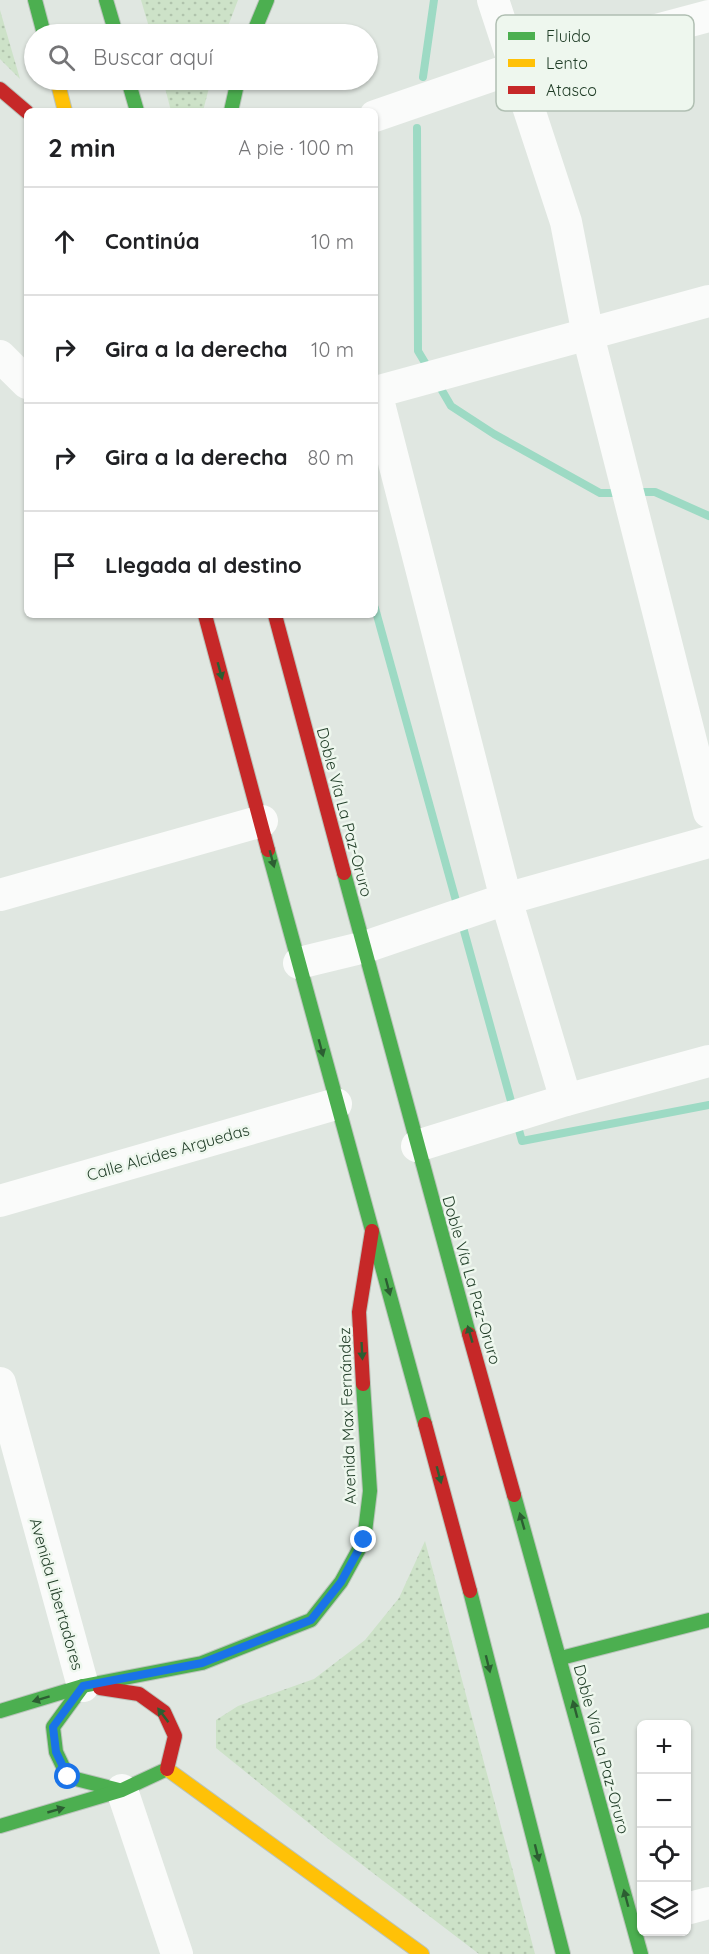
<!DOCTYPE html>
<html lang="es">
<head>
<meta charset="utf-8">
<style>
	body { margin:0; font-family:Quicksand,sans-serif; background:#f6f6f6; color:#202124 }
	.controls { position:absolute; right:18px; bottom:18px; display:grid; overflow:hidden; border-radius:9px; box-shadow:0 2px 4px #0004 }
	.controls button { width:54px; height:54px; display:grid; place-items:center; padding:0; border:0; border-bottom:2px solid #e0e0e0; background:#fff; color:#202124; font:30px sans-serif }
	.stop { position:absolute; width:18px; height:18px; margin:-14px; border:4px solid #1a73e8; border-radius:50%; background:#fff }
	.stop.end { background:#1a73e8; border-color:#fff; box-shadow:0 2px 6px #0008 }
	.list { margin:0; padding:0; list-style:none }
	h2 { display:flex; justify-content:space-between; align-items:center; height:78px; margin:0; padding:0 24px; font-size:26px }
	h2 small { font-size:20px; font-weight:400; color:#757577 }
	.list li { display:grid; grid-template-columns:39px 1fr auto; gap:18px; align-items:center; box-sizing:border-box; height:108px; padding:0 24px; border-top:2px solid #e0e0e0 }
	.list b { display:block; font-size:22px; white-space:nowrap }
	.list em { font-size:20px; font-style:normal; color:#757577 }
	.icon { flex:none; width:33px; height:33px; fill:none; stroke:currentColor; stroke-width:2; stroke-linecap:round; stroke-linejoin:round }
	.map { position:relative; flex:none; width:709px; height:1954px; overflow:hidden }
	.search { position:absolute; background:#fff; box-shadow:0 2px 4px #0004; left:24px; top:24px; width:354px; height:66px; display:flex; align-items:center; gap:15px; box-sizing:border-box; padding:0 21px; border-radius:33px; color:#757577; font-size:22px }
	.panel { position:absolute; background:#fff; box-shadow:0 2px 4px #0004; left:24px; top:108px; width:354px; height:510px; border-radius:9px }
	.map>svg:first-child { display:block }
	.grass { fill:url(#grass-dots) }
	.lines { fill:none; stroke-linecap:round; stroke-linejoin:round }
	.stream { stroke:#9ddac4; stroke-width:8 }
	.fast-casing { stroke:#bac4bb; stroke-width:16 }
	.slow-casing { stroke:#bac4bb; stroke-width:16 }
	.jam-casing { stroke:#bac4bb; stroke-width:16 }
	.street { stroke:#fafbfa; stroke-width:32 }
	.fast { stroke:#4caf50; stroke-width:14 }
	.slow { stroke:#ffc107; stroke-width:14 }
	.jam { stroke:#c62828; stroke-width:14 }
	.oneway { fill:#2c5e32 }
	.route { stroke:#1a73e8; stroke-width:8 }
	.labels { text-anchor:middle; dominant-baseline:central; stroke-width:5; stroke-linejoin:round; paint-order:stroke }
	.street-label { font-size:16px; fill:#1e3b25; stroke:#eef7ee }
	.key { fill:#eef7ee; stroke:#b0bfb2; stroke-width:1.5 }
	.key-label { font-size:16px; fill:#1e3b25 }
</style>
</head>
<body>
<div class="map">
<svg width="709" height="1954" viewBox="0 0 709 1954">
	<defs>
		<pattern id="grass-dots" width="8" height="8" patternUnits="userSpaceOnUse" patternTransform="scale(1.5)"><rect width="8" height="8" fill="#cde2c8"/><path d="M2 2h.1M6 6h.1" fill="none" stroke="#b0c3ac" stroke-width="1.8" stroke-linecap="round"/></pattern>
	</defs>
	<rect width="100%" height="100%" fill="#e0e7e1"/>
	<g class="grass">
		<path d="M141 0H238L225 34H151Z"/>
		<path d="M0 10 20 79 0 59Z"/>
		<path d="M163 80H211L203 111H171Z"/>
		<path d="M425 1541 535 1954H479L331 1841 216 1748V1720L238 1706 314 1679 365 1640 399 1598Z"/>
	</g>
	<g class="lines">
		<g class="stream">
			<path d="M423 77 434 0"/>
			<path d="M417 128 418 351 430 371"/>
			<path d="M437 382 451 406 494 434 600 493H621"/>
			<path d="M633 492H655L709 516"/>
			<path d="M375 608 458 908"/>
			<path d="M461 920 522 1141 709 1105"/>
		</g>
		<defs>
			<g id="fast">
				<path d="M35 0 44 34"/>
				<path d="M106 0 116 34"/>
				<path d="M253 34 267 0"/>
				<path d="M128 80 137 111"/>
				<path d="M231 111 238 80"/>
				<path d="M268 850 425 1424"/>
				<path d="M344 873 469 1334"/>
				<path d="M514 1495 641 1954"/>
				<path d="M470 1591 563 1954"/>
				<path d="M561 1658 709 1620"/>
				<path d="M83 1686 53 1727 56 1752 68 1777 119 1790"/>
				<path d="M0 1711 83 1686 202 1663 311 1620 341 1582 364 1540 370 1491 363 1384"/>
				<path d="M0 1826 122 1790 167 1769"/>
			</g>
			<g id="slow">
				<path d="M57 80 65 111"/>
				<path d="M167 1769 422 1954"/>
			</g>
			<g id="jam">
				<path d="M0 89 27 112"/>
				<path d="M205 615 268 850"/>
				<path d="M275 615 344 873"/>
				<path d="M469 1334 514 1495"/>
				<path d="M363 1384 359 1312 372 1231"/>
				<path d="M425 1424 470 1591"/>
				<path d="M100 1688 139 1694 164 1712 175 1736 167 1769"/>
			</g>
		</defs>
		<use href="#fast" class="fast-casing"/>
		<use href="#slow" class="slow-casing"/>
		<use href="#jam" class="jam-casing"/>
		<g class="street">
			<path d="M493 0 566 222 588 335 709 812"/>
			<path d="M375 116 514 68 709 16"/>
			<path d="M0 356 27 383"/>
			<path d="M0 895 262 821"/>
			<path d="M299 963 365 947 506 899 709 842"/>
			<path d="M566 1100 506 899 376 392 709 301"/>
			<path d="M417 1146 566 1100 709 1061"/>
			<path d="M0 1201 336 1104"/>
			<path d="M0 1383 83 1686"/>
			<path d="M122 1790 177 1954"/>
			<path d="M686 1909 709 1903"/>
		</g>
		<use href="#fast" class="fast"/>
		<use href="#slow" class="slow"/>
		<use href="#jam" class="jam"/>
	</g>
	<defs><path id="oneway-solid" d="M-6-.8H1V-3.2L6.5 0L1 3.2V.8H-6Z" transform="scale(1.5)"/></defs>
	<g class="oneway">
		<use href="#oneway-solid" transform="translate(220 671) rotate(75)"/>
		<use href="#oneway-solid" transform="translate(272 859) rotate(75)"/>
		<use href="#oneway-solid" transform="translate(321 1048) rotate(75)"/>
		<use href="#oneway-solid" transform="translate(388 1287) rotate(75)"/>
		<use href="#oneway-solid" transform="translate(470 1334) rotate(-106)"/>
		<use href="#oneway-solid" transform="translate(362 1351) rotate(87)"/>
		<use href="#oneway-solid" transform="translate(439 1475) rotate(75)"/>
		<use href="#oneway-solid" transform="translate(522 1521) rotate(-106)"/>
		<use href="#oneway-solid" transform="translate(488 1664) rotate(76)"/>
		<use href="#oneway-solid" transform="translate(41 1699) rotate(163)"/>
		<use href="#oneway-solid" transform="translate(575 1709) rotate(-105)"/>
		<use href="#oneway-solid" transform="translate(163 1715) rotate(-127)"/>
		<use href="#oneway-solid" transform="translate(56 1810) rotate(-16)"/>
		<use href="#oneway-solid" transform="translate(537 1853) rotate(76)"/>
		<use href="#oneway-solid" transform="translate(626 1898) rotate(-105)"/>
	</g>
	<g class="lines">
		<path class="route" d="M68 1777 56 1752 53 1727 83 1686 202 1663 311 1620 341 1582 364 1540"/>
	</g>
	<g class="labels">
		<g class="street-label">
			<text transform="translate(345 812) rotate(75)">Doble Vía La Paz-Oruro</text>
			<text transform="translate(168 1152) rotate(-16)">Calle Alcides Arguedas</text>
			<text transform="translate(472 1280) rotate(74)">Doble Vía La Paz-Oruro</text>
			<text transform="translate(347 1416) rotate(-92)">Avenida Max Fernández</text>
			<text transform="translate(57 1594) rotate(74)">Avenida Libertadores</text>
			<text transform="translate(602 1749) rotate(75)">Doble Vía La Paz-Oruro</text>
		</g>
	</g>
	<rect x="496" y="15" width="198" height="96" rx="9" class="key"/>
	<rect x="508" y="32" width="27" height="8" fill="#4caf50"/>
	<rect x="508" y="59" width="27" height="8" fill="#ffc107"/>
	<rect x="508" y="86" width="27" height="8" fill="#c62828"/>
	<g class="key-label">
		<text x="546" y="42">Fluido</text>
		<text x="546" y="69">Lento</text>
		<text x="546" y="96">Atasco</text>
	</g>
</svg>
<div class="controls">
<button>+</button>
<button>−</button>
<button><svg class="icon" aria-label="locate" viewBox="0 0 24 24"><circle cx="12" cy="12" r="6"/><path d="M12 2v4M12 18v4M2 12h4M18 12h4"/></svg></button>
<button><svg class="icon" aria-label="layers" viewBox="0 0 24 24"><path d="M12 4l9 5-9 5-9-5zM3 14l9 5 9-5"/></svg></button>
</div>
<div class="stop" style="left:68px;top:1777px"></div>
<div class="stop end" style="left:364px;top:1540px"></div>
<div class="search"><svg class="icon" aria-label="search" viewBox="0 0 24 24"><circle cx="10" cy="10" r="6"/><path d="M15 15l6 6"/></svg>Buscar aquí</div>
<section class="panel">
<h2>2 min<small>A pie · 100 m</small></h2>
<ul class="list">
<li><svg class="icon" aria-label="ahead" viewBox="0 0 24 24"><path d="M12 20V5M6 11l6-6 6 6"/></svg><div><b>Continúa</b></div><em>10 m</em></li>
<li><svg class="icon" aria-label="right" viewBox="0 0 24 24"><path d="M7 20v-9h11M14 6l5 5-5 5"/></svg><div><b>Gira a la derecha</b></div><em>10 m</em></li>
<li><svg class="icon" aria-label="right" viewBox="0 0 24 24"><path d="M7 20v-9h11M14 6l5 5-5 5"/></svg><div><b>Gira a la derecha</b></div><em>80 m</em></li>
<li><svg class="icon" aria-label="arrive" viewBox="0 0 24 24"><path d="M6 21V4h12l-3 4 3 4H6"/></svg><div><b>Llegada al destino</b></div></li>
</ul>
</section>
</div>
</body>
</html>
